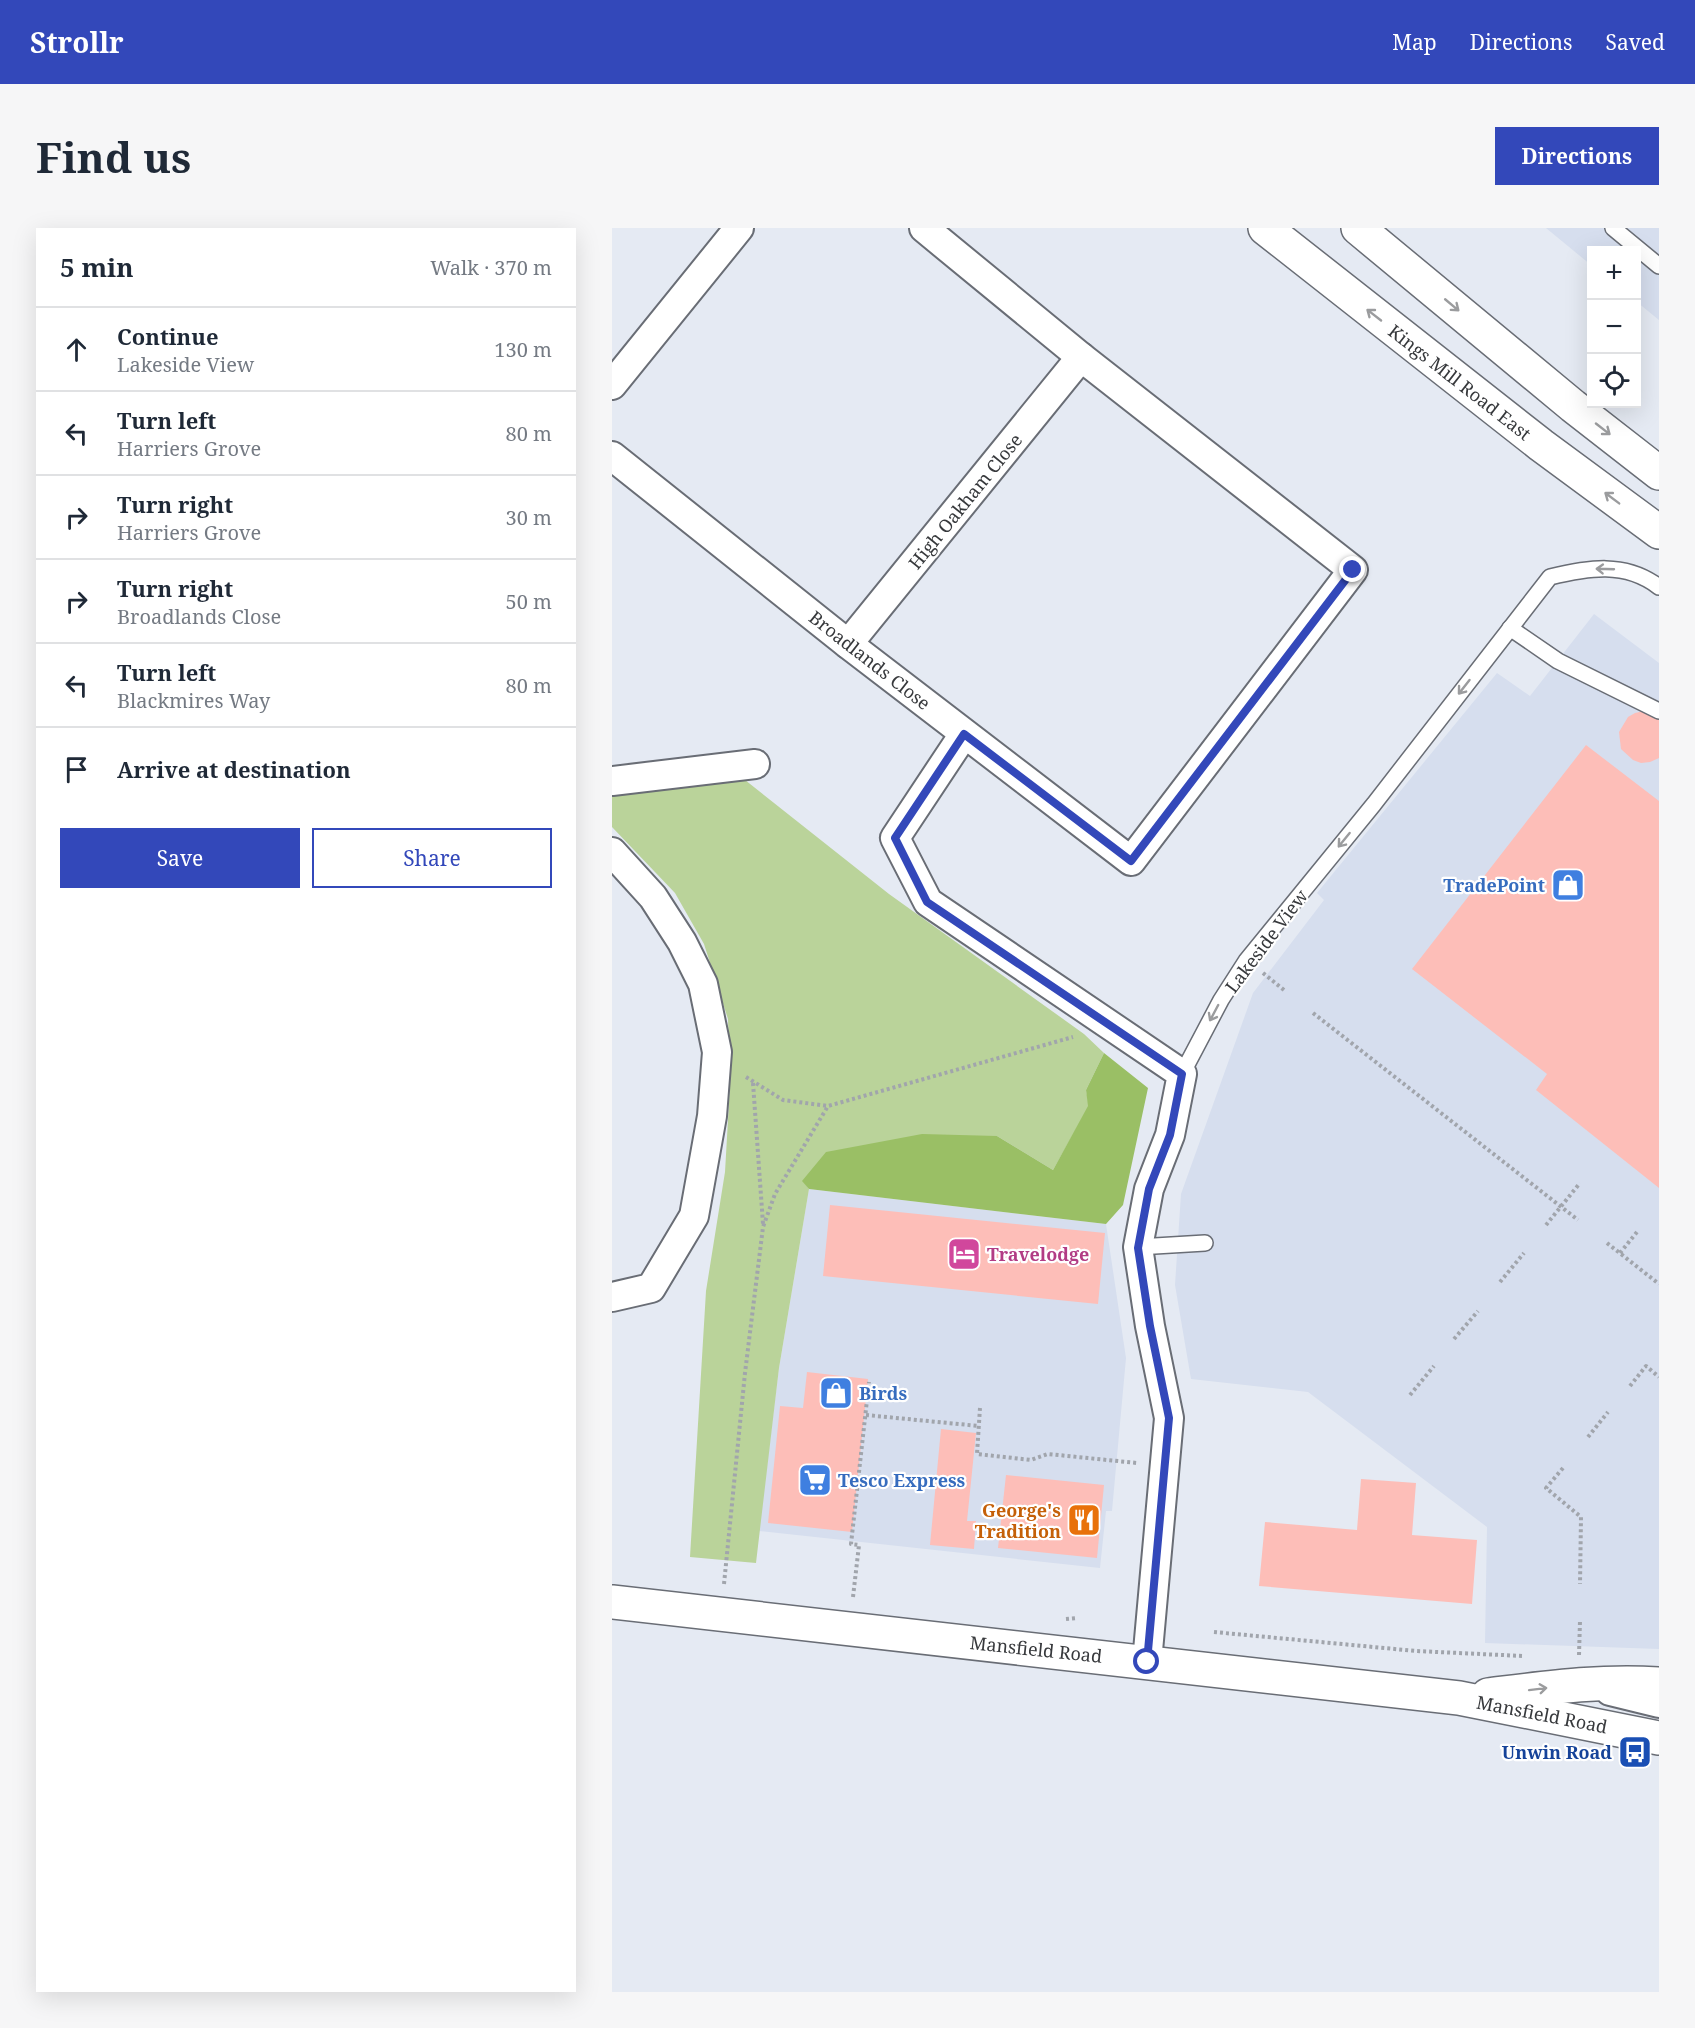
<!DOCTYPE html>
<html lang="en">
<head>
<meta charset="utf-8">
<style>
	body { margin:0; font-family:"Noto Serif",serif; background:#f6f6f7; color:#1f2937 }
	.controls { position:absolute; right:18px; top:18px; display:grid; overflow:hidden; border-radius:0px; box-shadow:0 6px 24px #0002 }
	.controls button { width:54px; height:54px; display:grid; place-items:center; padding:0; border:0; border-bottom:2px solid #e0e1e3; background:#fff; color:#1f2937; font:30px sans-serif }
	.stop { position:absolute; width:18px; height:18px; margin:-14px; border:4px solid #3348ba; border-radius:50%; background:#fff }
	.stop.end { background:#3348ba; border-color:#fff; box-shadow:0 2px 6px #0008 }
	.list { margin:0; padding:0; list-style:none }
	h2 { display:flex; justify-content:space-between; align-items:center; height:78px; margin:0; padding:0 24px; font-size:26px }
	h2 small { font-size:20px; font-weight:400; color:#747a83 }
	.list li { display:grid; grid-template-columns:39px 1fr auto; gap:18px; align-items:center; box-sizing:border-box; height:84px; padding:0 24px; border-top:2px solid #e0e1e3 }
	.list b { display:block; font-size:22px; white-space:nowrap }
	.list p { margin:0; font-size:20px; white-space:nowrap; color:#747a83 }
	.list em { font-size:20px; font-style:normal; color:#747a83 }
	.actions { display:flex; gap:12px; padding:18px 24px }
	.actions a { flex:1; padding:14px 0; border:2px solid #3348ba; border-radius:0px; text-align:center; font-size:21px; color:#3348ba }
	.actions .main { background:#3348ba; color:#fff }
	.icon { flex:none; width:33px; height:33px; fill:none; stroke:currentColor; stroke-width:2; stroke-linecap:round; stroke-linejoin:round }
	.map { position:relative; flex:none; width:1047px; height:1764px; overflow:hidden; border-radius:0px }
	header { display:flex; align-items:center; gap:36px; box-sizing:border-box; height:84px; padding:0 30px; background:#3348ba; color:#fff }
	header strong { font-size:28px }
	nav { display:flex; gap:33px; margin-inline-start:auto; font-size:21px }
	.intro { display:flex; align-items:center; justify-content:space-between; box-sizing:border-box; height:144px; padding:0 36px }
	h1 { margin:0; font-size:42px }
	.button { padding:15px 27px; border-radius:0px; background:#3348ba; color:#fff; font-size:21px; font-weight:700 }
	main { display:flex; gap:36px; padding:0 36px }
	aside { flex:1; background:#fff; border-radius:0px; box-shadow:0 6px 24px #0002 }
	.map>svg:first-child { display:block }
	.built { fill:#d6deee }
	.green { fill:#bad39a }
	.forest { fill:#9abf65 }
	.building { fill:#fdbeb8 }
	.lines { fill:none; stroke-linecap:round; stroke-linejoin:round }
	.lane-casing { stroke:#696d75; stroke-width:18 }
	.street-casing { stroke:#696d75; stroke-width:32 }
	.secondary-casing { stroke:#696d75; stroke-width:36 }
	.highway-casing { stroke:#696d75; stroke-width:36 }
	.path { stroke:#a1a5ac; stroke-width:4; stroke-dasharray:3 3; stroke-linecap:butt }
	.lane { stroke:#fff; stroke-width:15 }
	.street { stroke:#fff; stroke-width:28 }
	.secondary { stroke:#fff; stroke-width:33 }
	.highway { stroke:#fff; stroke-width:33 }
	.oneway { stroke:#9b9c9e }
	.route { stroke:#3348ba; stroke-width:8 }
	.labels { text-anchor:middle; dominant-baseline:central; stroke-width:4.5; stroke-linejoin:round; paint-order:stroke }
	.street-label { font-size:18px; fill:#37393c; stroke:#fff }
	.shop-label { font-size:18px; font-weight:bold; fill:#366cbe; stroke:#fff; text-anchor:start }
	.hotel-label { font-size:18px; font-weight:bold; fill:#b23c85; stroke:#fff; text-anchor:start }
	.food-label { font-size:18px; font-weight:bold; fill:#c56008; stroke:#fff; text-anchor:end }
	.transit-label { font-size:18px; font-weight:bold; fill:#164399; stroke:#fff; text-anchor:end }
</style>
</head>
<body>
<header>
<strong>Strollr</strong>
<nav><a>Map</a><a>Directions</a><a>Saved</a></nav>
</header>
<div class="intro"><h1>Find us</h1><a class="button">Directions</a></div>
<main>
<aside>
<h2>5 min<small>Walk · 370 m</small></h2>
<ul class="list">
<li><svg class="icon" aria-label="ahead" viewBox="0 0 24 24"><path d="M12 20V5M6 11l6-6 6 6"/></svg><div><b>Continue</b><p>Lakeside View</p></div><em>130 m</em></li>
<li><svg class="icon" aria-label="left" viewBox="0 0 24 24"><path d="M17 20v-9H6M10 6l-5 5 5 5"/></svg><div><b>Turn left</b><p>Harriers Grove</p></div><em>80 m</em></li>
<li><svg class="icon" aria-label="right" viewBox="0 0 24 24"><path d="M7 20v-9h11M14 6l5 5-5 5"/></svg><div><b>Turn right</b><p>Harriers Grove</p></div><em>30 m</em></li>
<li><svg class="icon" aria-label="right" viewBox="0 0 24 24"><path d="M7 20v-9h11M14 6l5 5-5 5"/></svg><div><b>Turn right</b><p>Broadlands Close</p></div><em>50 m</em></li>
<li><svg class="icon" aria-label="left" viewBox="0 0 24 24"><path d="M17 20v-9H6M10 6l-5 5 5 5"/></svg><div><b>Turn left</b><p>Blackmires Way</p></div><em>80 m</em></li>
<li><svg class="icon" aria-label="arrive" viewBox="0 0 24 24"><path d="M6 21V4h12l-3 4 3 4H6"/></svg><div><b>Arrive at destination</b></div></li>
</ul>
<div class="actions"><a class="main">Save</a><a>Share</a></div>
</aside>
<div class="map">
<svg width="1047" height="1764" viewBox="0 0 1047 1764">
	<rect width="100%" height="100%" fill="#e5eaf3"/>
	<g class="built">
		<path d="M934 0H1047V92L1025 74 1024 22H980L979 37Z"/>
		<path d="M982 386 1047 435V1421L873 1415 875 1299 696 1164 579 1151 563 1057 569 966 641 765 712 672 705 665 885 445 918 468Z"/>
		<path d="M197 961 494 996 514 1130 500 1283H494L488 1340 147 1303 167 1140Z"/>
	</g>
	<path class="green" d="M128 548 277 666 472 806 492 825 474 862 477 878 441 942 385 908 191 952 197 961 167 1140 144 1335 78 1329 94 1063 113 944 118 857 116 791 92 716 63 665 0 599V564Z"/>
	<path class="forest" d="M492 825 536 860 511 977 494 996 197 961 190 953 214 924 310 906 385 908 441 942 476 878 474 862Z"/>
	<g class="building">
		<path d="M1032 483 1047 488V530L1038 534 1029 535 1021 532 1009 521 1007 504 1016 489 1023 485Z"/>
		<path d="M974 517 1047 573V960L924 862 935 846 800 741Z"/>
		<path d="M218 977 493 1005 486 1076 211 1048Z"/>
		<path d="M195 1144 256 1151 240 1304 156 1295 168 1178 191 1180Z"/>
		<path d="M329 1201 364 1205 355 1293H364L362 1321 318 1317Z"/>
		<path d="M394 1247 492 1257 485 1330 386 1320Z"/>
		<path d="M749 1251 804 1255 800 1307 865 1312 860 1376 647 1358 653 1294 745 1302Z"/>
	</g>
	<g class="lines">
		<defs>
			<g id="lane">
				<path d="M1001 0 1047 38"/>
				<path d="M898 400 946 433 1047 483"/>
				<path d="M570 846 609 772 634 733 762 576 938 349C976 340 1013 333 1047 359"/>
				<path d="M526 1019 593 1015"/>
			</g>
			<g id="street">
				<path d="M0 157 127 0"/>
				<path d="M0 228 236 416 519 633 741 342 469 129 312 0"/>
				<path d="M236 416 469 129"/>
				<path d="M352 506 283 610 316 674 570 846 558 907 537 961 526 1019 538 1098 557 1190 535 1434"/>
				<path d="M0 553 143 536"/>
				<path d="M0 624 41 669 70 714 91 756 105 824 100 888 82 988 39 1060 0 1069"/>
				<path d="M998 1463 1047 1475"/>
			</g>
			<g id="secondary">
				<path d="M0 1374 847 1470 1047 1510"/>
				<path d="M876 1467C933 1460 989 1452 1047 1456"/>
			</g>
			<g id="highway">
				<path d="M653 0 929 217 1047 304"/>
				<path d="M746 0 961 178 1047 245"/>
			</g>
		</defs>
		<use href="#lane" class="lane-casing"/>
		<use href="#street" class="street-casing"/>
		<use href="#secondary" class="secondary-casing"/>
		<use href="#highway" class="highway-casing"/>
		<g class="path">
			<path d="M651 745 672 762"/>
			<path d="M701 785 966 992"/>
			<path d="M134 849 171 872 216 878"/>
			<path d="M141 855 151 996"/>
			<path d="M934 997 968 955"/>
			<path d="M995 1015 1047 1056"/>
			<path d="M1008 1025 1025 1004"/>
			<path d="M888 1054 912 1025"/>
			<path d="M842 1111 866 1083"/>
			<path d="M1018 1158 1034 1138 1047 1149"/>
			<path d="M798 1167 822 1138"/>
			<path d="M368 1180 365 1226 419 1232 436 1226 525 1235"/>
			<path d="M254 1187 367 1198"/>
			<path d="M976 1209 996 1184"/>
			<path d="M951 1240 934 1260 969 1289 968 1356"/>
			<path d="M112 1356 133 1145 151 999 163 966 216 878 461 809"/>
			<path d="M241 1369 247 1317 239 1316 257 1154"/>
			<path d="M454 1391 465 1390"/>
			<path d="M602 1404 804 1423 911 1428"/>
			<path d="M967 1427 968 1393"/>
		</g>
		<use href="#lane" class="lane"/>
		<use href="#street" class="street"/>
		<use href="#secondary" class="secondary"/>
		<use href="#highway" class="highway"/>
	</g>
	<defs><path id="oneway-shaft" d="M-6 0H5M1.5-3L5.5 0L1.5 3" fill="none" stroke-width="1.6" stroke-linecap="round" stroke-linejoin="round" transform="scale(1.5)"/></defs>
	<g class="oneway">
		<use href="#oneway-shaft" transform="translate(840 77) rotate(40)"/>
		<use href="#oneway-shaft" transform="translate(762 87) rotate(-142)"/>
		<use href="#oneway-shaft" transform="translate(991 201) rotate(38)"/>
		<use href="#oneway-shaft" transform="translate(1000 270) rotate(-143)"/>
		<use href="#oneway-shaft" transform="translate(993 341) rotate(-178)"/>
		<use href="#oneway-shaft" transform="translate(852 459) rotate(128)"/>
		<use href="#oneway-shaft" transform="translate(732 612) rotate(129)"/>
		<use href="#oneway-shaft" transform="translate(602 785) rotate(118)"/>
		<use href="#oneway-shaft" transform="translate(926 1461) rotate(-7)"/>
	</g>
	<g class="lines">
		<path class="route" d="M535 1434 557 1190 538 1098 526 1020 537 961 558 907 570 846 315 674 283 610 352 506 519 633 741 342"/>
	</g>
	<defs>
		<symbol id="shop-square" viewBox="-11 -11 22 22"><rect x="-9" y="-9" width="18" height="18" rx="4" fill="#3f7fe0" stroke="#fff"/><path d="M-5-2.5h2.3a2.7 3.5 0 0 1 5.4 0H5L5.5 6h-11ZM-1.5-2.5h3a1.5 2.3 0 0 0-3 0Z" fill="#fff"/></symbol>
		<symbol id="hotel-square" viewBox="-11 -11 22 22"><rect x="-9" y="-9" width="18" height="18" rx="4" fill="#d1479c" stroke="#fff"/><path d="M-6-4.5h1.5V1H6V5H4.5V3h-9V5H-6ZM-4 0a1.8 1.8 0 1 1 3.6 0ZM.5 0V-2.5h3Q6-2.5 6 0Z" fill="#fff"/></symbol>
		<symbol id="supermarket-square" viewBox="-11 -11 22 22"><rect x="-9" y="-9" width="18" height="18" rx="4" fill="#3f7fe0" stroke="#fff"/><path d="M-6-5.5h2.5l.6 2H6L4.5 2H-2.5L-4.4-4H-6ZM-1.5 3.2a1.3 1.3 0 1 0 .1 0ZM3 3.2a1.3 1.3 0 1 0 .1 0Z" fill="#fff"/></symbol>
		<symbol id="restaurant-square" viewBox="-11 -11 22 22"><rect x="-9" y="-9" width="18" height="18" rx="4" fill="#e8710a" stroke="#fff"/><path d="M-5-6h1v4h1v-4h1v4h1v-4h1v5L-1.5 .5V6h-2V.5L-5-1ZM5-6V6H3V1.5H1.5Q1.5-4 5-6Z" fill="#fff"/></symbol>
		<symbol id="bus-square" viewBox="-11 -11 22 22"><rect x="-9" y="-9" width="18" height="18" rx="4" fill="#1a4fb4" stroke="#fff"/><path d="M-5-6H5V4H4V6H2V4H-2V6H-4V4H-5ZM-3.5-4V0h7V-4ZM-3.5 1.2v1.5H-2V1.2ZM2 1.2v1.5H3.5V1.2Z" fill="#fff"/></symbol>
	</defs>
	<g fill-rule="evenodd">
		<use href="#shop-square" x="937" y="638" width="38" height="38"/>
		<use href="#hotel-square" x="333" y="1007" width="38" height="38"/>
		<use href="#shop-square" x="205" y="1146" width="38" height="38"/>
		<use href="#supermarket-square" x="184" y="1233" width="38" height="38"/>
		<use href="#restaurant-square" x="453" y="1273" width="38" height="38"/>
		<use href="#bus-square" x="1004" y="1505" width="38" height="38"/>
	</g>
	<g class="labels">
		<g class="street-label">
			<text transform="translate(848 154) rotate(38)">Kings Mill Road East</text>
			<text transform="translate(353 273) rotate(-51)">High Oakham Close</text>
			<text transform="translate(258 432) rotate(38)">Broadlands Close</text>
			<text transform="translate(654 713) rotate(-53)">Lakeside View</text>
			<text transform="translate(424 1421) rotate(6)">Mansfield Road</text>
			<text transform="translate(930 1486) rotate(11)">Mansfield Road</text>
		</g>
		<g class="shop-label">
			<text x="933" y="657" text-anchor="end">TradePoint</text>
			<text x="247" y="1165">Birds</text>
			<text x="226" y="1252">Tesco Express</text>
		</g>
		<g class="hotel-label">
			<text x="375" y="1026">Travelodge</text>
		</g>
		<g class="food-label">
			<text x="449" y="1282">George's<tspan x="449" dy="21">Tradition</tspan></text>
		</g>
		<g class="transit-label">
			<text x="1000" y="1524">Unwin Road</text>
		</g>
	</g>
</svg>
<div class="controls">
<button>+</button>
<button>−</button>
<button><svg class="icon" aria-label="locate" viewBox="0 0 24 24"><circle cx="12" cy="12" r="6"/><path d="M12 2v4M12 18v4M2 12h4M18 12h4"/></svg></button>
</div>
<div class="stop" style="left:535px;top:1434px"></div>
<div class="stop end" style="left:741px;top:342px"></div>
</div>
</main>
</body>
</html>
